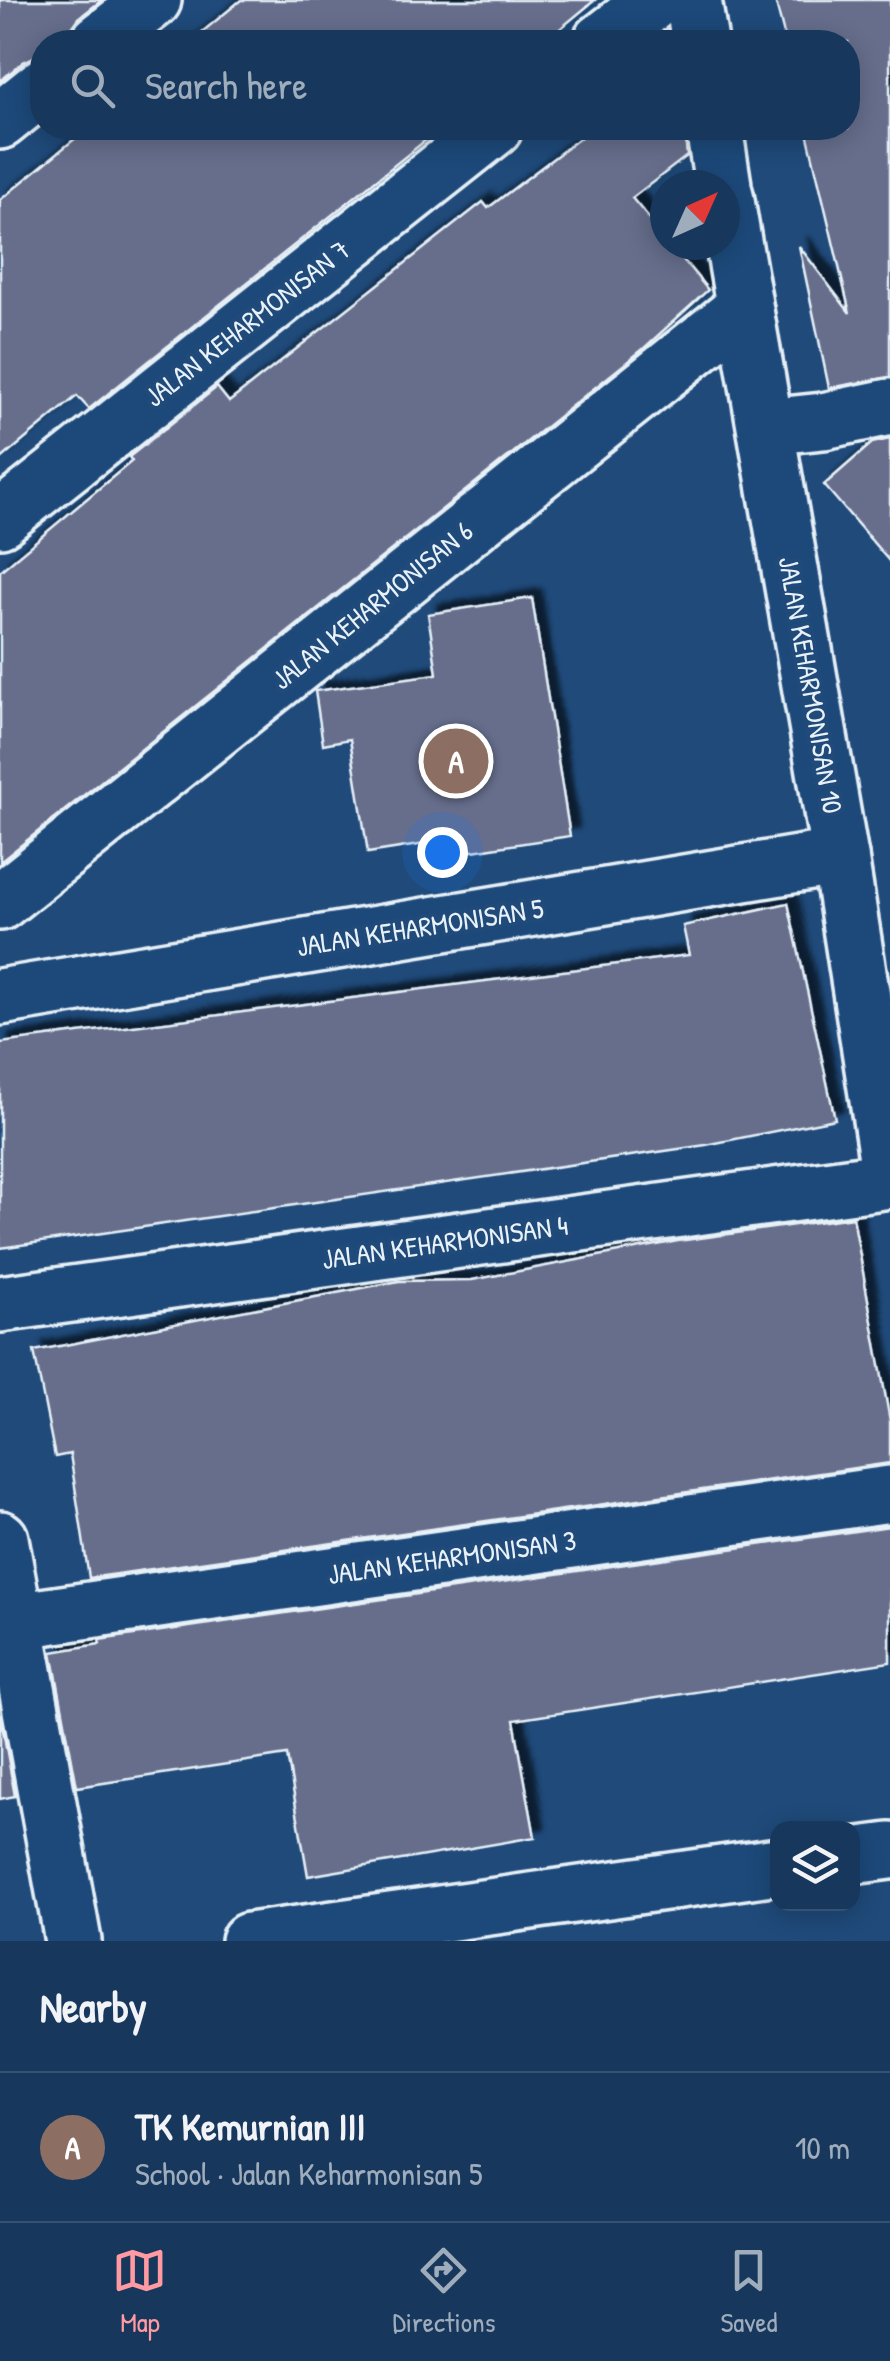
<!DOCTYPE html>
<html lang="en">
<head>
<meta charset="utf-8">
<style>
	body { margin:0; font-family:"Patrick Hand",sans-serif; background:#244365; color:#f1f3f6 }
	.controls { position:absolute; right:30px; bottom:30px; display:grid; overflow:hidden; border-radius:20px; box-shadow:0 5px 25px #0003 }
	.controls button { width:90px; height:90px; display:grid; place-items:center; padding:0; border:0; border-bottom:2px solid #365272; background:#17385c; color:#f1f3f6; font:50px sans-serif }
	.compass { position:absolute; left:650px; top:170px; width:90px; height:90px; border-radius:50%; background:#17385c; box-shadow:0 5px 25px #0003; rotate:45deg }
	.you { position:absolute; left:442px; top:852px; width:35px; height:35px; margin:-25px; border:8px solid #fff; border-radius:50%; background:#1a73e8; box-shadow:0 0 0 15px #1a73e833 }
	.badge { display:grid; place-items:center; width:65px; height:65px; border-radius:50%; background:#ff9aa2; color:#fff; font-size:32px; font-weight:700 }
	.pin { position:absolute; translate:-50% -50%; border:5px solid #fff; box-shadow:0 2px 10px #0006 }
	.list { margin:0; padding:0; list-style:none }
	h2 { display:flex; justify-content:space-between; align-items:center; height:130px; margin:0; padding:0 40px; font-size:42px }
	h2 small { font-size:32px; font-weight:400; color:#9eacbb }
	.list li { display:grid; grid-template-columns:65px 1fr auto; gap:30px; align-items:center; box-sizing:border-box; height:150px; padding:0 40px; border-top:2px solid #365272 }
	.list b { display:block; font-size:38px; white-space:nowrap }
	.list p { margin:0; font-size:32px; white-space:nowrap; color:#9eacbb }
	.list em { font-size:32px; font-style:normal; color:#9eacbb }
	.icon { flex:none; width:55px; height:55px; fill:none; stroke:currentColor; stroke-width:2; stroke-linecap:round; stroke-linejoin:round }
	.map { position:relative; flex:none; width:890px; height:1941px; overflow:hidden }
	.search { position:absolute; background:#17385c; box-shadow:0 5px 25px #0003; left:30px; right:30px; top:30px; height:110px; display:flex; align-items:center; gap:25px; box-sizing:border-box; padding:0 35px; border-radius:40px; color:#9eacbb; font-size:38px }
	.sheet { height:280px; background:#17385c }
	nav { display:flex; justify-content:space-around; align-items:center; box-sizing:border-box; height:140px; border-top:2px solid #365272; background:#17385c; font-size:28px; color:#9eacbb }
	nav a { display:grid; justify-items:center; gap:5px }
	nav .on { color:#ff9aa2 }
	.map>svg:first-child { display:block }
	.building { fill:#666e8c; stroke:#e8f1f8; stroke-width:2.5; filter:url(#shadow) }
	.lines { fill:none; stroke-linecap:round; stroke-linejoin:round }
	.street-casing { stroke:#e8f1f8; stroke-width:62 }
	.street { stroke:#1f4a7a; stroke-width:55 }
	.labels { text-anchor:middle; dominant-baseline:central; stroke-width:9; stroke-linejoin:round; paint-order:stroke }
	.street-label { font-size:28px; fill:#e8f1f8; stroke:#1f4a7a }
</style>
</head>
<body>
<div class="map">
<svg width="890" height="1941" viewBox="0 0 890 1941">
	<defs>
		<filter id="shadow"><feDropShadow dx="9" dy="-9" stdDeviation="2.5" flood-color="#0009"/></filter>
	</defs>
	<rect width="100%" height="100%" fill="#1f4a7a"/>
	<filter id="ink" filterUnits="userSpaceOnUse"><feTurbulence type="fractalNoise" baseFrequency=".01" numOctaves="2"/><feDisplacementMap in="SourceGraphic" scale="20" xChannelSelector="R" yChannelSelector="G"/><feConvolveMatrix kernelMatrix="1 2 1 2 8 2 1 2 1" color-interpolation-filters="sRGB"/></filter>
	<g filter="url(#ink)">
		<g class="building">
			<path d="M0 0H102L79 18 71 29 69 40 65 42H42V57L36 56 23 62 0 81Z"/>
			<path d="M241 0H595L544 42H190Z"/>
			<path d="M775 0H890V377L829 388 799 246 850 313 806 128H848V42H786Z"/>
			<path d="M88 128H441L89 409 77 396 0 460V200Z"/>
			<path d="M593 128H684L687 156 632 198 665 238V245H671L708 290 642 350 0 862V571L132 461 129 457 217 387 229 402 483 202 488 208Z"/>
			<path d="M890 439V562L824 485 872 443Z"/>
			<path d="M532 598 570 836 466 852 464 838 368 853 350 739 323 744 315 691 437 674 428 614Z"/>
			<path d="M788 903 835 1119 706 1145 0 1248V1043L689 955 683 926Z"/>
			<path d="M853 1217 890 1421V1463L89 1578 70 1454 55 1457 34 1351 399 1281 472 1280 678 1241Z"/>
			<path d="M890 1526V1662L514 1720 535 1837 308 1876 287 1755 77 1787 52 1652 100 1644 99 1640Z"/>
			<path d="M0 1714 15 1796 0 1799Z"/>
		</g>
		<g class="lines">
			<defs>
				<g id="street">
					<path d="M693 0 700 42"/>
					<path d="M99 42 153 0"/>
					<path d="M601 42 655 0"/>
					<path d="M0 121 42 87"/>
					<path d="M714 128 723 185"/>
					<path d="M725 195 840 857 890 1177"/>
					<path d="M766 427 823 421 890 407"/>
					<path d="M0 519 494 128"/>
					<path d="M0 902 743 309"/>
					<path d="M0 997 840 857"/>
					<path d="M0 1304 890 1180"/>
					<path d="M0 1539 73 1941"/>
					<path d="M14 1621 890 1494"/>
					<path d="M852 1856 890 1851"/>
					<path d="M249 1941 778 1866"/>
				</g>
			</defs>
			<use href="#street" class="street-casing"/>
			<use href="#street" class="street"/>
		</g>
	</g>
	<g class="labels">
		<g class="street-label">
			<text transform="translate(247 323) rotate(-38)">JALAN KEHARMONISAN 7</text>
			<text transform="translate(372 605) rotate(-39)">JALAN KEHARMONISAN 6</text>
			<text transform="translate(811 685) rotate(80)">JALAN KEHARMONISAN 10</text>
			<text transform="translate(420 927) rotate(-9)">JALAN KEHARMONISAN 5</text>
			<text transform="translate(445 1242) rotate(-8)">JALAN KEHARMONISAN 4</text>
			<text transform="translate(452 1557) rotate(-8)">JALAN KEHARMONISAN 3</text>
		</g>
	</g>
</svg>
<div class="controls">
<button><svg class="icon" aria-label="layers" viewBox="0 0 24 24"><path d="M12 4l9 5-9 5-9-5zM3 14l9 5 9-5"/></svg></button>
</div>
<svg class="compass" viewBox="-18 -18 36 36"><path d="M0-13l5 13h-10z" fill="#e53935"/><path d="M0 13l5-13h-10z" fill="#9eacbb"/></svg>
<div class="you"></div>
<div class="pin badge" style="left:456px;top:761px;background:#8d6e63">A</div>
<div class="search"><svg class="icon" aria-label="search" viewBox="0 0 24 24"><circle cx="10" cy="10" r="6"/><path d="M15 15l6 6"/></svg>Search here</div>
</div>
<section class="sheet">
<h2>Nearby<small></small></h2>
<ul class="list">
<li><span class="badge" style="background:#8d6e63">A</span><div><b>TK Kemurnian III</b><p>School · Jalan Keharmonisan 5</p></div><em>10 m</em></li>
</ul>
</section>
<nav>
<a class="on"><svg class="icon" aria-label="map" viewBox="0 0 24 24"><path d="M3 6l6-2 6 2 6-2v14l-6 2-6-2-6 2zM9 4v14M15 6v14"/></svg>Map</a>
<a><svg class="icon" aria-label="directions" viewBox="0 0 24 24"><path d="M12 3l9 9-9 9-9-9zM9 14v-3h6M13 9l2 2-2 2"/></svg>Directions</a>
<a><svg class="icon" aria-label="saved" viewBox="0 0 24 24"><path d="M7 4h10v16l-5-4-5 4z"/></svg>Saved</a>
</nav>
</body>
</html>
